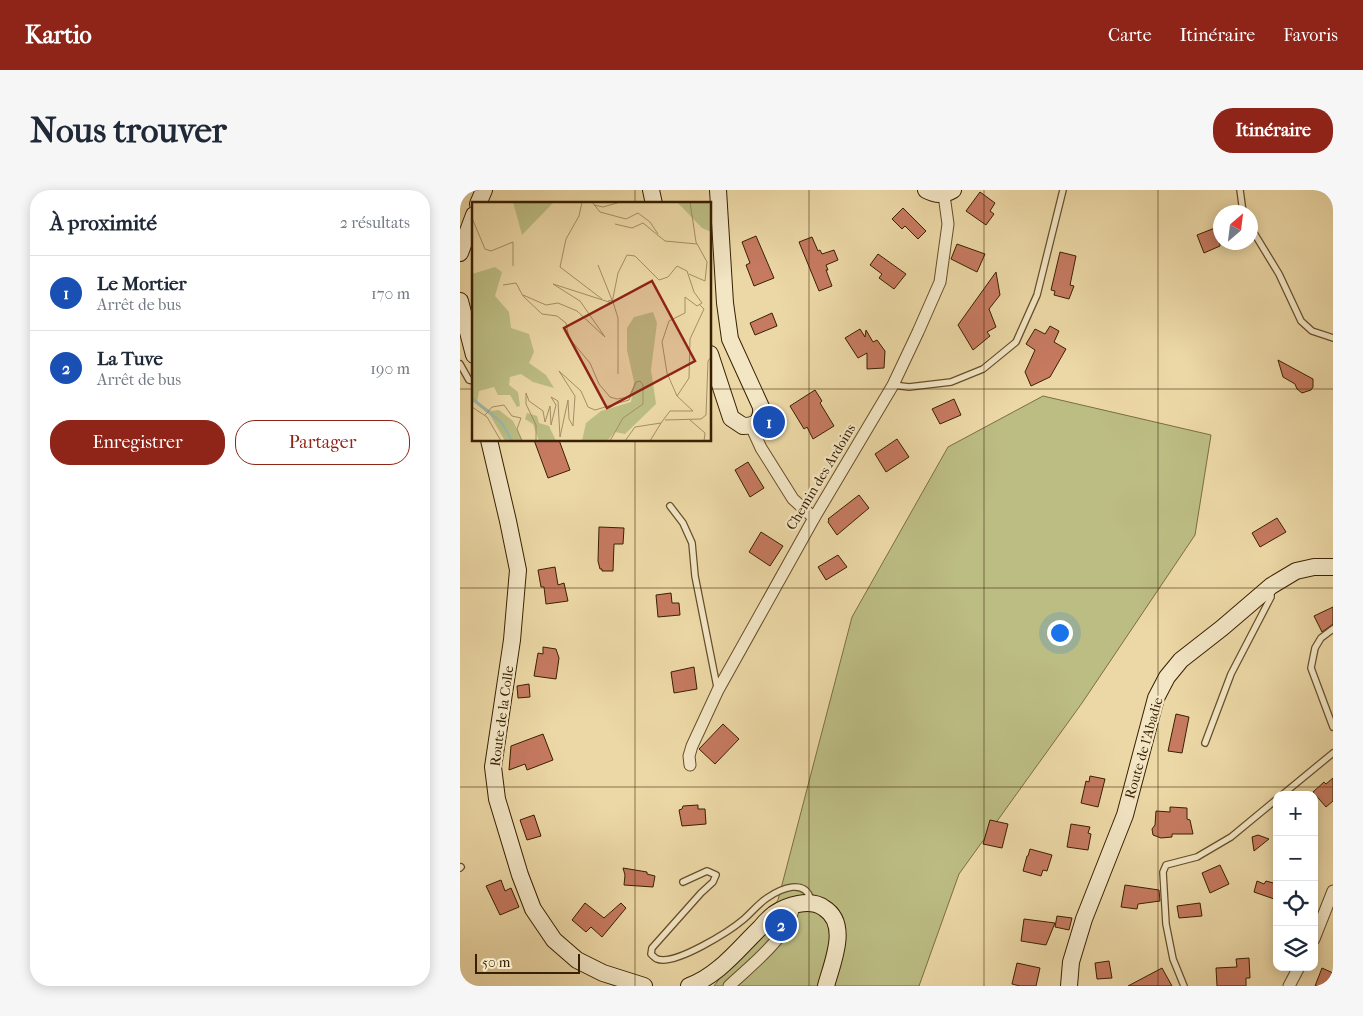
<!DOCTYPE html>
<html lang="fr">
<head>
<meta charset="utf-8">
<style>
	body { margin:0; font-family:"IM FELL French Canon",serif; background:#f6f6f7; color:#1f2937 }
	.controls { position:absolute; right:15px; bottom:15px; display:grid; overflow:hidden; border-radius:10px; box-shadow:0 2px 12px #0003 }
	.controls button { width:45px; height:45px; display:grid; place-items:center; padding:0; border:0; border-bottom:1px solid #e0e1e3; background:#fff; color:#1f2937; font:25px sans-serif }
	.compass { position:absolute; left:753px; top:15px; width:45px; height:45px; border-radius:50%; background:#fff; box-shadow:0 2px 12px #0003; rotate:28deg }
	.scale { position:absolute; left:15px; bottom:12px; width:105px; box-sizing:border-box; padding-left:5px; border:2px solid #392001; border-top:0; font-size:14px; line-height:18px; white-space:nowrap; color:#392001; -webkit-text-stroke:4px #f3e6c5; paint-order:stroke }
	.you { position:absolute; left:599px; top:442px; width:18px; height:18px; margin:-12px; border:4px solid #fff; border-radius:50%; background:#1a73e8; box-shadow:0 0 0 8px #1a73e833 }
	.badge { display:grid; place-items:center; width:32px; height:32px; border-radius:50%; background:#8f2418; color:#fff; font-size:16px; font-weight:700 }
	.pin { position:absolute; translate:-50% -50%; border:2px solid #fff; box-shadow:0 1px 5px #0006 }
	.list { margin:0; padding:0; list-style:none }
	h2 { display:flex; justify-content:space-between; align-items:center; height:65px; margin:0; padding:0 20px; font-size:21px }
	h2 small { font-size:16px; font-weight:400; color:#747a83 }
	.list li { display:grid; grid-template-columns:32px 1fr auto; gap:15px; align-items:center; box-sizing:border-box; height:75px; padding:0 20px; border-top:1px solid #e0e1e3 }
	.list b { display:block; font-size:19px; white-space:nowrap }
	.list p { margin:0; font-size:16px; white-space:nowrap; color:#747a83 }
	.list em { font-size:16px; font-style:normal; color:#747a83 }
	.actions { display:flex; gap:10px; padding:15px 20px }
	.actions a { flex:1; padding:11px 0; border:1px solid #8f2418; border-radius:20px; text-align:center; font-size:18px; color:#8f2418 }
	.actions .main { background:#8f2418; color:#fff }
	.icon { flex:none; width:28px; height:28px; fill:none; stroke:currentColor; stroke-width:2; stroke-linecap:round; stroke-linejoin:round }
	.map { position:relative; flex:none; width:873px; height:796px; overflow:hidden; border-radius:20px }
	header { display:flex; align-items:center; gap:30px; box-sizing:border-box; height:70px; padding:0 25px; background:#8f2418; color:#fff }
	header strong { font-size:24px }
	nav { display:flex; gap:28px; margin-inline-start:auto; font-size:18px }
	.intro { display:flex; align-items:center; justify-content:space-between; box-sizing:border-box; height:120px; padding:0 30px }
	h1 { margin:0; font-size:35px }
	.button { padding:12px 22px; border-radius:20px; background:#8f2418; color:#fff; font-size:18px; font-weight:700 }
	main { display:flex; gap:30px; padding:0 30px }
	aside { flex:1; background:#fff; border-radius:20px; box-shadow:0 2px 12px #0003 }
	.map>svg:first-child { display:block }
	.green { fill:#bcbd83; stroke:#7a6e42 }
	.building { fill:#c67a60; stroke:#392001 }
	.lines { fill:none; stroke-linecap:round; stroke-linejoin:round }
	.lane-casing { stroke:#664e2a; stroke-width:8 }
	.street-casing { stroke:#664e2a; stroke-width:13 }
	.secondary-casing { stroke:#392001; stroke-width:18 }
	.lane { stroke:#f3e6c5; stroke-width:5.5 }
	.street { stroke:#f3e6c5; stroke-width:11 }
	.secondary { stroke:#f3e6c5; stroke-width:16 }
	.grid { fill:none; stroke:#392001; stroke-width:1; stroke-opacity:0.55 }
	.labels { text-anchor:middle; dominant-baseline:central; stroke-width:4.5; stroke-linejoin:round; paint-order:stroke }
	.street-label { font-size:14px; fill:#392001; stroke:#f3e6c5 }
	.inset-river { fill:none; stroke:#99b9ad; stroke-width:2.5 }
	.inset-road { fill:none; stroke:#a48e64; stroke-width:1 }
	.view { fill:#8f2418; fill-opacity:0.15; stroke:#8f2418; stroke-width:2.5 }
	.inset-edge { fill:none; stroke:#392001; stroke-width:2.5 }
</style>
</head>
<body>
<header>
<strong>Kartio</strong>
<nav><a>Carte</a><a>Itinéraire</a><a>Favoris</a></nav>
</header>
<div class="intro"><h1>Nous trouver</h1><a class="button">Itinéraire</a></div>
<main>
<aside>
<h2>À proximité<small>2 résultats</small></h2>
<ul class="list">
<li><span class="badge" style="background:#1a4fb4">1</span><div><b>Le Mortier</b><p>Arrêt de bus</p></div><em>170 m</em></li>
<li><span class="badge" style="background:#1a4fb4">2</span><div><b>La Tuve</b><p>Arrêt de bus</p></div><em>190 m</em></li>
</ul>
<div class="actions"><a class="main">Enregistrer</a><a>Partager</a></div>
</aside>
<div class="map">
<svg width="873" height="796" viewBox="0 0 873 796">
	<rect width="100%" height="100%" fill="#ecd8a6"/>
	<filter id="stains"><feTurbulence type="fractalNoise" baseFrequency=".004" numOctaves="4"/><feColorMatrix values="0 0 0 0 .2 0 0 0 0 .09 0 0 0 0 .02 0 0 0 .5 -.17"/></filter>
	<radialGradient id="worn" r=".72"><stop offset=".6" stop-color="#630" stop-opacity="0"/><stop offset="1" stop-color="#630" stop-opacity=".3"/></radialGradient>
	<path class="green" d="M583 206 751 245 735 345 622 513 499 684 459 796H254L318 710 392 427 488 257Z"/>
	<g class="building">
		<path d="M520 2 535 13 530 21 534 24 526 35 506 21Z"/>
		<path d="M443 18 466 41 458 49 445 36 442 39 432 29Z"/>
		<path d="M760 36V56L744 63 737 45Z"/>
		<path d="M296 46 314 88 294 96 286 75 290 73 282 52Z"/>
		<path d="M352 47 358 61 360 60 362 64 374 60 378 70 366 75 368 80H366L372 96 359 101 339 52Z"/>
		<path d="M497 54 525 64 517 82 491 69Z"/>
		<path d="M600 62 616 66 610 95 614 96 609 109 594 105 595 101 591 100Z"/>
		<path d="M418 64 446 84 434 99 419 88 422 84 410 75Z"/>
		<path d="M536 82 540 105 529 119 536 137 527 142 530 146 513 160 498 135Z"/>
		<path d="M312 123 317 136 295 145 290 133Z"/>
		<path d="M590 136 599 141 594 152 606 159 590 187 571 196 565 182 575 160 566 154 575 139 585 144Z"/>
		<path d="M400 139 405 147 406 140 413 152 417 150 425 161 424 178 407 179V163L398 168 385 148Z"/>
		<path d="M818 170 853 189V197L851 200 842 203 837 199 835 194 823 187Z"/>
		<path d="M355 200 362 211 360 213 374 236 353 249 347 237 344 239 330 216Z"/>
		<path d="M494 209 501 225 480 234 472 219Z"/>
		<path d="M437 249 449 267 426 282 415 264Z"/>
		<path d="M74 250H99L110 280 88 288Z"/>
		<path d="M288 272 304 298 290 307 275 280Z"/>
		<path d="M399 305 409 318 377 345 368 332 369 330 368 329Z"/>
		<path d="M817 328 826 342 800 357 792 343Z"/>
		<path d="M139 337 164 338 163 354H154L153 381H142V379H140L138 371Z"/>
		<path d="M301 342 323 356 310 376 289 362Z"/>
		<path d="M378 365 387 377 366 390 358 377Z"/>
		<path d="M95 377 98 395 104 393 108 411 86 414 84 397H81L78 380Z"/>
		<path d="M211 403 212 413H219L220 425 198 427 196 405Z"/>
		<path d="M873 417V434L862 442 854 426Z"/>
		<path d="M83 457 96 459 99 468 96 489 74 486 78 463 83 464Z"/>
		<path d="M234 477 237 499 214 503 211 482Z"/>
		<path d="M69 494 70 507 58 508 57 496Z"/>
		<path d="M716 524 729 527 722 563 708 561Z"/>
		<path d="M263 534 279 549 255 574 239 559Z"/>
		<path d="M83 544 93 570 67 580 65 574 49 580 51 556Z"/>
		<path d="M630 586 645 589 638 617 621 613 626 591 629 592Z"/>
		<path d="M873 588V611L866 617 853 602 864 592 866 594Z"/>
		<path d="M238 615V619H245L246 634 222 636 219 620 222 619 223 616Z"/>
		<path d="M710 617 727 618V629L730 630 733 644H712V647L701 648 693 645 692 639 695 635 696 621 710 622Z"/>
		<path d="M74 625 81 646 67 650 60 630Z"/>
		<path d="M530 630 548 634 542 658 523 654Z"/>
		<path d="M611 634 630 637 628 643 631 644 628 660 607 657Z"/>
		<path d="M798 645 809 649 794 661 792 647Z"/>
		<path d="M570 659 592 665 587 681 583 680 581 686 563 681 567 666H568Z"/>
		<path d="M760 675 769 694 750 703 742 683Z"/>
		<path d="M163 678 187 682V684L195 686 193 697 164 695 165 685Z"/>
		<path d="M41 690 45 701 51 698 59 717 40 725 26 696Z"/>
		<path d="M797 691 804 694 806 691 817 694V710L794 702Z"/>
		<path d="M665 695 699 700 700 711 678 714 677 719 661 717Z"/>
		<path d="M125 713 144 728 161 713 166 718 142 747 131 737 126 742 112 730Z"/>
		<path d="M740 713 742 726 719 728 717 716Z"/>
		<path d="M597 726 612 728 609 740 595 737Z"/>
		<path d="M564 729 595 733 586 755 561 751Z"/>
		<path d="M789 768 790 788H786V796H757L756 778 777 777 776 769Z"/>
		<path d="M649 771 652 788 637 789 635 773Z"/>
		<path d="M557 773 580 778 576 796H560L552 794Z"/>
		<path d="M702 778 712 796H668Z"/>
		<path d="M862 778 873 783V796H855Z"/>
	</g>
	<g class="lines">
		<defs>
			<g id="lane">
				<path d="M780 0 783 22"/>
				<path d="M791 38 819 84 841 131 852 141 873 148"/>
				<path d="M0 174 9 190 14 191"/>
				<path d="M433 195 449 197 491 192 523 179 556 152 577 105 603 0"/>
				<path d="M210 316 223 333 232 353 235 386 257 497"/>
				<path d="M873 439 861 448 855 458 851 478 873 537"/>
				<path d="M745 553 771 484 811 407V401"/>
				<path d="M822 605 873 563"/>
				<path d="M0 678 1 677"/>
				<path d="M223 692 247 681 256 685 253 692 241 703 192 758 191 764C193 766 195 768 197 769 215 776 270 741 284 729 292 722 298 714 307 708 320 699 346 687 351 711"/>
				<path d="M724 796 713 769 706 734 703 682 706 675 737 667 771 647 817 609"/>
			</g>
			<g id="street">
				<path d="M291 236 301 258 333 309 354 328"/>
				<path d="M230 575 229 566 232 556 258 500 354 328 433 195 458 142 480 92 488 34 484 5"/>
				<path d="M854 749 873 701"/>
				<path d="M269 796C291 775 330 746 334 715"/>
				<path d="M829 796 839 777"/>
			</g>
			<g id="secondary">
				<path d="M191 0 194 14"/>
				<path d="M466 0C476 5 483 6 493 0"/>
				<path d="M18 14 24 0"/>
				<path d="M0 63 14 25"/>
				<path d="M0 111 14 165"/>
				<path d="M250 164 271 228 283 236C296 236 302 231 301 217L270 149 265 113 258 0"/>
				<path d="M29 250 48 331 58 380 52 450 33 577 37 609 60 685 73 719 94 750 117 770 143 783 184 796"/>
				<path d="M229 796C258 786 279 758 300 738 304 733 309 728 314 724 327 715 350 708 364 718 390 734 372 773 366 796"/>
				<path d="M609 796 611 772 624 729 665 625 696 508 707 487 721 470 762 438 811 396 836 381 854 377H873"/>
			</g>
		</defs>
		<use href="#lane" class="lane-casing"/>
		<use href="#street" class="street-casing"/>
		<use href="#secondary" class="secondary-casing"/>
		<use href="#lane" class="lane"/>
		<use href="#street" class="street"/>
		<use href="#secondary" class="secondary"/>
	</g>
	<path class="grid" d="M175 0V14M349 0V796M524 0V796M698 0V796M0 199H14M250 199H873M175 250V796M0 398H873M0 597H873"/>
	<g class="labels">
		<g class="street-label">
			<text transform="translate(361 287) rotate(-59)">Chemin des Ardoins</text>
			<text transform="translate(42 526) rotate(-82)">Route de la Colle</text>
			<text transform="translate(684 558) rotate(-74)">Route de l'Abadie</text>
		</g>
	</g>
	<g transform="translate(12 12)">
		<rect width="239" height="239" fill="#ecd8a6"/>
		<path d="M41 0H82L50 33ZM205 0H239V30L230 26ZM23 65 30 70 23 94 37 110 39 126 57 132 62 150 57 161 74 173 82 186 61 180 49 172 38 175 37 183 46 190 48 204 45 205 38 193H26L22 185 7 189 5 200 19 209 27 208 41 219 51 239H33L18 213 0 199V72ZM181 110 185 121 179 168 184 202 153 232 143 230 135 239H110L114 221 129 209 159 200 162 180 155 148V126L162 115ZM55 211 65 214 67 221 77 224 84 239H67L61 222 53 217Z" fill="#bcbd83"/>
		<path class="inset-river" d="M0 196 30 221 40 239"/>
		<path class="inset-road" d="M110 0 107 14 94 37 88 65 130 97M120 0 128 10 154 17 166 11 178 20 186 32M122 3 131 5 148 0M0 16 13 47 19 49 41 40V64M143 22 160 26 171 21 193 39 225 42M126 63 140 98 136 99M217 72 233 79 235 60 224 40 218 0M31 83 44 81 51 94 70 112 85 114 94 121 97 136 118 161 127 182 138 195 145 197 157 195 164 180M51 93 74 103 86 101 105 109 133 135 108 99 81 82 140 101 146 71 155 53 163 54 187 78 196 75 205 64 215 69 222 90 230 101 225 104 213 95V111L197 119 190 140 195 171 205 194 221 209H198L189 221 163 225 153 239M141 100 146 116V172M205 194 217 176 218 137 232 107 228 103M0 205 15 215 29 239M13 213 20 205 32 203 40 214 49 216 45 227 50 239M193 218 229 217 234 213 236 159 239 155M218 218 233 231 232 239M64 239V223L54 202V191L57 199 71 209 73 220 78 204 79 223 84 203 79 195 86 199 88 235 96 198 97 217 101 224 103 194 87 169 109 189 116 205 123 208 157 198 164 180M138 239 151 216 171 202V183L168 179 164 180M178 239 189 221"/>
		<path class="view" d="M180 79 223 159 135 206 92 126Z"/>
		<rect width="239" height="239" class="inset-edge"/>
	</g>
	<rect width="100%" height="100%" filter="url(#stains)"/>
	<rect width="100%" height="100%" fill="url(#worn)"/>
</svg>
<div class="controls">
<button>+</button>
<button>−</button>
<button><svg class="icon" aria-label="locate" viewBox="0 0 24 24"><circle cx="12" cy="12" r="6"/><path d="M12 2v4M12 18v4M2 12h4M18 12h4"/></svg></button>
<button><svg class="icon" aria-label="layers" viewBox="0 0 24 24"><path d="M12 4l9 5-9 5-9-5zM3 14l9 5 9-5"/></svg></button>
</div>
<svg class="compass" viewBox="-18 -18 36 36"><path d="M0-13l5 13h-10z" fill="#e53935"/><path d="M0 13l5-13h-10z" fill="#747a83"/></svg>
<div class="scale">50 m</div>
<div class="you"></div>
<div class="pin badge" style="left:309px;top:232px;background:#1a4fb4">1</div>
<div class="pin badge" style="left:321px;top:735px;background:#1a4fb4">2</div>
</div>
</main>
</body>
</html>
